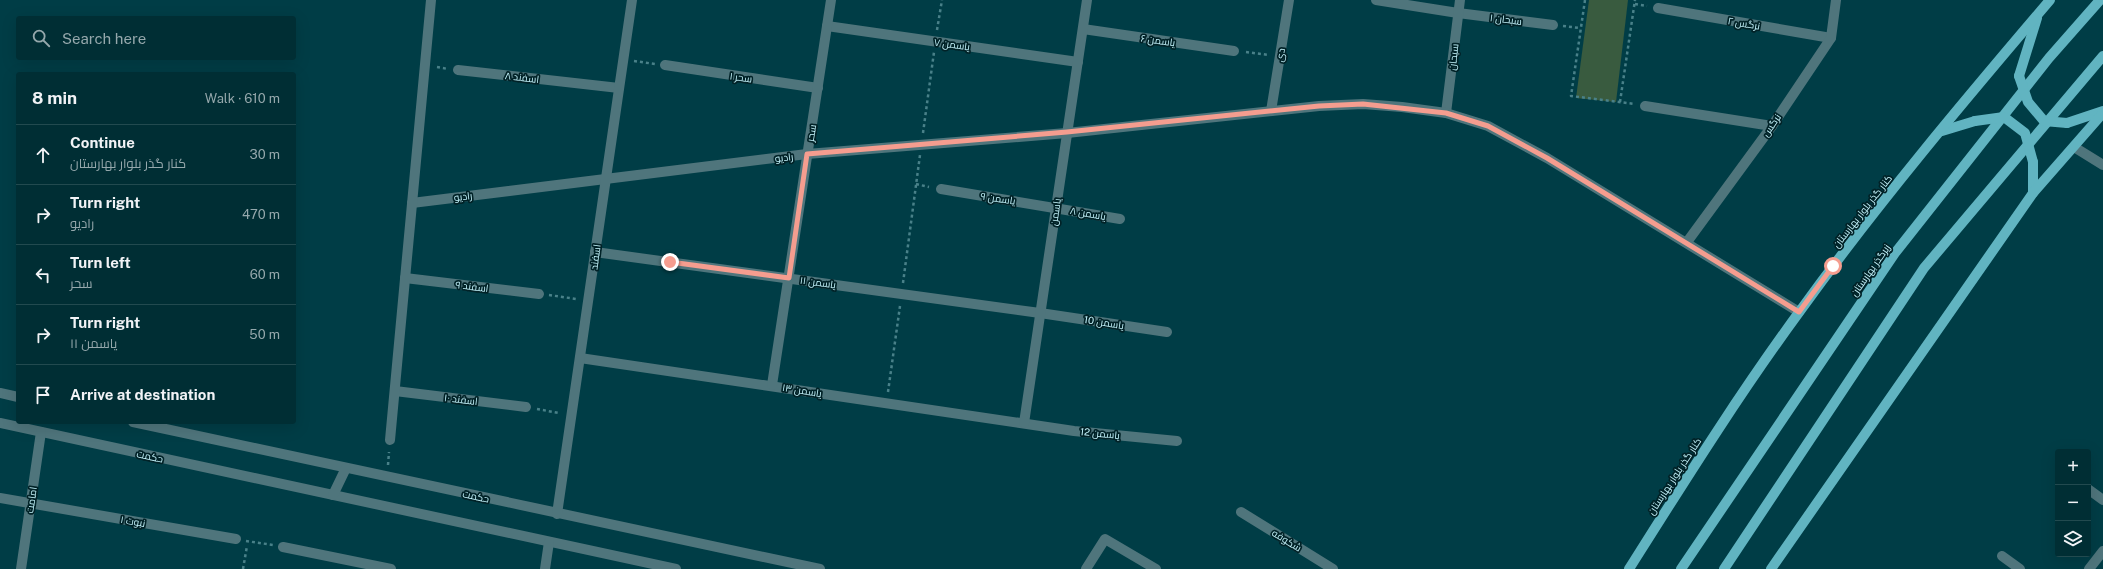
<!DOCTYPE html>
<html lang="en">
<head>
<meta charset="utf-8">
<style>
	body { margin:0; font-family:"Public Sans",Cairo,sans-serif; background:#0a363c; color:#f1f3f6 }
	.controls { position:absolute; right:12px; bottom:12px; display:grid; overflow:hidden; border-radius:4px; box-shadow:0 4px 16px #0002 }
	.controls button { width:36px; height:36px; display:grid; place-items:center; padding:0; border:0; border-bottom:1px solid #224a4f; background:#002e34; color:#f1f3f6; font:20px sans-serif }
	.stop { position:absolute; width:12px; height:12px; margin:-9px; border:3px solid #f59d8f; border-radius:50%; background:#fff }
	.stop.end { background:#f59d8f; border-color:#fff; box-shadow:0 1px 4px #0008 }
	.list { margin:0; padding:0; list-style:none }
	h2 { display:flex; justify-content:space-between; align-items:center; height:52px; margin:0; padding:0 16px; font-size:17px }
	h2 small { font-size:13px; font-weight:400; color:#95a8ac }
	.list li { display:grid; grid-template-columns:26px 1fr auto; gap:12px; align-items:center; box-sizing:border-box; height:60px; padding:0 16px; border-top:1px solid #224a4f }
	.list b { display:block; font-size:15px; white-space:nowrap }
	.list p { margin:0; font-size:13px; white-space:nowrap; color:#95a8ac }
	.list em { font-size:13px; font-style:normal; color:#95a8ac }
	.icon { flex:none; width:22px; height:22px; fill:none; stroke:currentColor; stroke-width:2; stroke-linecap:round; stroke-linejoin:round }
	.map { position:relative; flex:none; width:2103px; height:569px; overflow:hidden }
	.search { position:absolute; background:#002e34; box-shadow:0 4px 16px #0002; left:16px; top:16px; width:280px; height:44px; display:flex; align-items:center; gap:10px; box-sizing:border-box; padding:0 14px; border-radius:4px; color:#95a8ac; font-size:15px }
	.panel { position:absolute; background:#002e34; box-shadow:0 4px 16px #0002; left:16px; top:72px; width:280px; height:352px; border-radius:4px }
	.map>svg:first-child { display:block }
	.green { fill:#395b3f }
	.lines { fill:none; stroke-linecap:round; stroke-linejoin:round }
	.path { stroke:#498189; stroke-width:2.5; stroke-dasharray:3 3; stroke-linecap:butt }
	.minor { stroke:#4f757c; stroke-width:10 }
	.major { stroke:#61b4c1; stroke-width:10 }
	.major-bridge { stroke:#61b4c1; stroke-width:10 }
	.route { stroke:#f59d8f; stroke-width:5 }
	.labels { text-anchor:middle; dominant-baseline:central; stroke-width:3.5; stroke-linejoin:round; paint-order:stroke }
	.street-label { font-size:10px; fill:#c5f4fc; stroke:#012227 }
</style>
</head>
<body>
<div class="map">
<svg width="2103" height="569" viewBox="0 0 2103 569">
	<rect width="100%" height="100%" fill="#003d46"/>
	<path class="green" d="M1589 0H1628L1616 102 1576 98Z"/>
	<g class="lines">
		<g class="path">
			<path d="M1585 0 1571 96 1635 104"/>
			<path d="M1635 4 1647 6"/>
			<path d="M1563 26 1580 28"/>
			<path d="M937 30 942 0"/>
			<path d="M1246 52 1269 55"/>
			<path d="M634 61 655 64"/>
			<path d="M437 67 448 69"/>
			<path d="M1620 102 1635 0"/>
			<path d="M923 133 934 52"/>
			<path d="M916 184 929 187"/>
			<path d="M903 283 920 155"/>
			<path d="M549 295 576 299"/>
			<path d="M888 392 900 306"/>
			<path d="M537 409 559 413"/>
			<path d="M388 465 389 452"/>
			<path d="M246 541 273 545"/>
			<path d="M243 569 247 546"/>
		</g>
		<g class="minor">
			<path d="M1376 0 1458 13 1553 25"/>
			<path d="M1658 8 1831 38"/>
			<path d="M827 26 1078 62"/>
			<path d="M1083 29 1234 51"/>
			<path d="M665 65 818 88"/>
			<path d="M458 70 619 88"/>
			<path d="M1645 106 1772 126"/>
			<path d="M1271 111 1289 0"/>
			<path d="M1446 113 1460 0"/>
			<path d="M2074 147 2103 165"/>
			<path d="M941 189 1120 219"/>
			<path d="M412 203 807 154 1067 133 1319 106 1363 104 1402 107 1446 113 1488 126 1547 158 1799 312"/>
			<path d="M1687 242 1772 126 1831 38 1836 0"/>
			<path d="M595 252 1040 313 1167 332"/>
			<path d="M405 278 539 294"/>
			<path d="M580 358 1074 431 1177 441"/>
			<path d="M772 385 831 0"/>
			<path d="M395 391 526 407"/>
			<path d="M0 393 18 397"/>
			<path d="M133 422 820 569"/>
			<path d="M0 423 676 569"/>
			<path d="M1024 423 1087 0"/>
			<path d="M390 440 431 0"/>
			<path d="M2088 489 2103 500"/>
			<path d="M333 495 346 468"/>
			<path d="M0 498 236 539"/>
			<path d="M1241 512 1333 569"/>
			<path d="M557 514 632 0"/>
			<path d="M283 547 391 569"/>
			<path d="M2002 556 2020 569"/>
			<path d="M21 569 41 432"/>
			<path d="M545 569 549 542"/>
			<path d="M1086 569 1105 539 1156 569"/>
			<path d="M2089 569 2103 551"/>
		</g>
		<g class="major">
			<path d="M2019 76 2037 18"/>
			<path d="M2067 123 2103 111"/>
			<path d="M1942 131 1975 121"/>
			<path d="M2033 193V162"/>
			<path d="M1629 569C1684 482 1739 394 1800 311 1878 203 1964 101 2050 0"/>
			<path d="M1681 569 1895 253 2049 58 2100 0"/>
			<path d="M1724 569 1924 268 2103 56"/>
			<path d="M1771 569 2033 193 2103 113"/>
		</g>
		<g class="major-bridge">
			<path d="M2019 76 2028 102 2044 121 2067 123"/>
			<path d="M1975 121 2004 117 2025 133 2033 162"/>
		</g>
	</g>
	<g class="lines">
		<path class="route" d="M670 262 789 278 807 154 1067 132 1319 106 1363 104 1446 113 1488 126 1547 158 1799 312 1833 266"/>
	</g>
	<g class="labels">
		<g class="street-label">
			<text transform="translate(1506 19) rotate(7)">سبحان ۱</text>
			<text transform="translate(1744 23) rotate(10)">نرگس ۲</text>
			<text transform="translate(1158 40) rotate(8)">یاسمن ۶</text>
			<text transform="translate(952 44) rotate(8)">یاسمن ۷</text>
			<text transform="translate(1280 55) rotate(-81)">دی</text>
			<text transform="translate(1453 57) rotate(-83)">سبحان</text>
			<text transform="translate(522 77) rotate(7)">اسفند ۸</text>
			<text transform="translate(741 77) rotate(8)">سحر ۱</text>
			<text transform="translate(1771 125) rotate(-55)">نرگس</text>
			<text transform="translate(811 133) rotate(-81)">سحر</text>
			<text transform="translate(784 157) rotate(-7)">رادیو</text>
			<text transform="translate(463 196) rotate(-7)">رادیو</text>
			<text transform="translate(998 198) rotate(9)">یاسمن ۹</text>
			<text transform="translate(1862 211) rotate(-52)">کنار گذر بلوار بهارستان</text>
			<text transform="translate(1055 212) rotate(-82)">یاسمن</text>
			<text transform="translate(1088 213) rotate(10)">یاسمن ۸</text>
			<text transform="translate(595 257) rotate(-82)">اسفند</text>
			<text transform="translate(1870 270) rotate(-55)">زیرگذر بهارستان</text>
			<text transform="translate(818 282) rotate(8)">یاسمن ۱۱</text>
			<text transform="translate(472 286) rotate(7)">اسفند ۹</text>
			<text transform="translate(1104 322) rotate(9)">یاسمن 10</text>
			<text transform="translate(802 390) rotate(9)">یاسمن ۱۳</text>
			<text transform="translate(461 399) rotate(7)">اسفند ۱۰</text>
			<text transform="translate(1100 433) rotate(6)">یاسمن 12</text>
			<text transform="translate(150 456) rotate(12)">حکمت</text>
			<text transform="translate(1674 476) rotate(-57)">کنار گذر بلوار بهارستان</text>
			<text transform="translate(476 496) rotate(12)">حکمت</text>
			<text transform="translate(31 500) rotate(-82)">امامت</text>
			<text transform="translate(133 521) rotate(10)">نبوت ۱</text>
			<text transform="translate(1287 540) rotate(32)">شکوفه</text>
		</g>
	</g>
</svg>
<div class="controls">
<button>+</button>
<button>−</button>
<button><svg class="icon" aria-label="layers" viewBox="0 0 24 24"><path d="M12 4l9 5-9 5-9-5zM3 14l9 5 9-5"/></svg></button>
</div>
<div class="stop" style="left:1833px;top:266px"></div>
<div class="stop end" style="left:670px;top:262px"></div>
<div class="search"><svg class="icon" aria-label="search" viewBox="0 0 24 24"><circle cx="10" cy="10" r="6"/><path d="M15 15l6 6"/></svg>Search here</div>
<section class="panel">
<h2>8 min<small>Walk · 610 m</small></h2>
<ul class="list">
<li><svg class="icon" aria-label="ahead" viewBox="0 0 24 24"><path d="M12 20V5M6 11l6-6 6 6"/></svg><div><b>Continue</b><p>کنار گذر بلوار بهارستان</p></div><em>30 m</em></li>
<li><svg class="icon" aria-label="right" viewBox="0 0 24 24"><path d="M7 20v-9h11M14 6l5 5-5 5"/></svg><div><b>Turn right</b><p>رادیو</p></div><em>470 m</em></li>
<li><svg class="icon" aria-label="left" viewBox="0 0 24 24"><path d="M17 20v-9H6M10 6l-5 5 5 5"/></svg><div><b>Turn left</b><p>سحر</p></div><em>60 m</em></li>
<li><svg class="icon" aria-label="right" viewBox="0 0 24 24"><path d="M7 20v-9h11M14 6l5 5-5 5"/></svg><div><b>Turn right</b><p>یاسمن ۱۱</p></div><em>50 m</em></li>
<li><svg class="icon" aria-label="arrive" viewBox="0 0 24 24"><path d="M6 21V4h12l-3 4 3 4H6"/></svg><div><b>Arrive at destination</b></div></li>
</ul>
</section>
</div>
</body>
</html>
